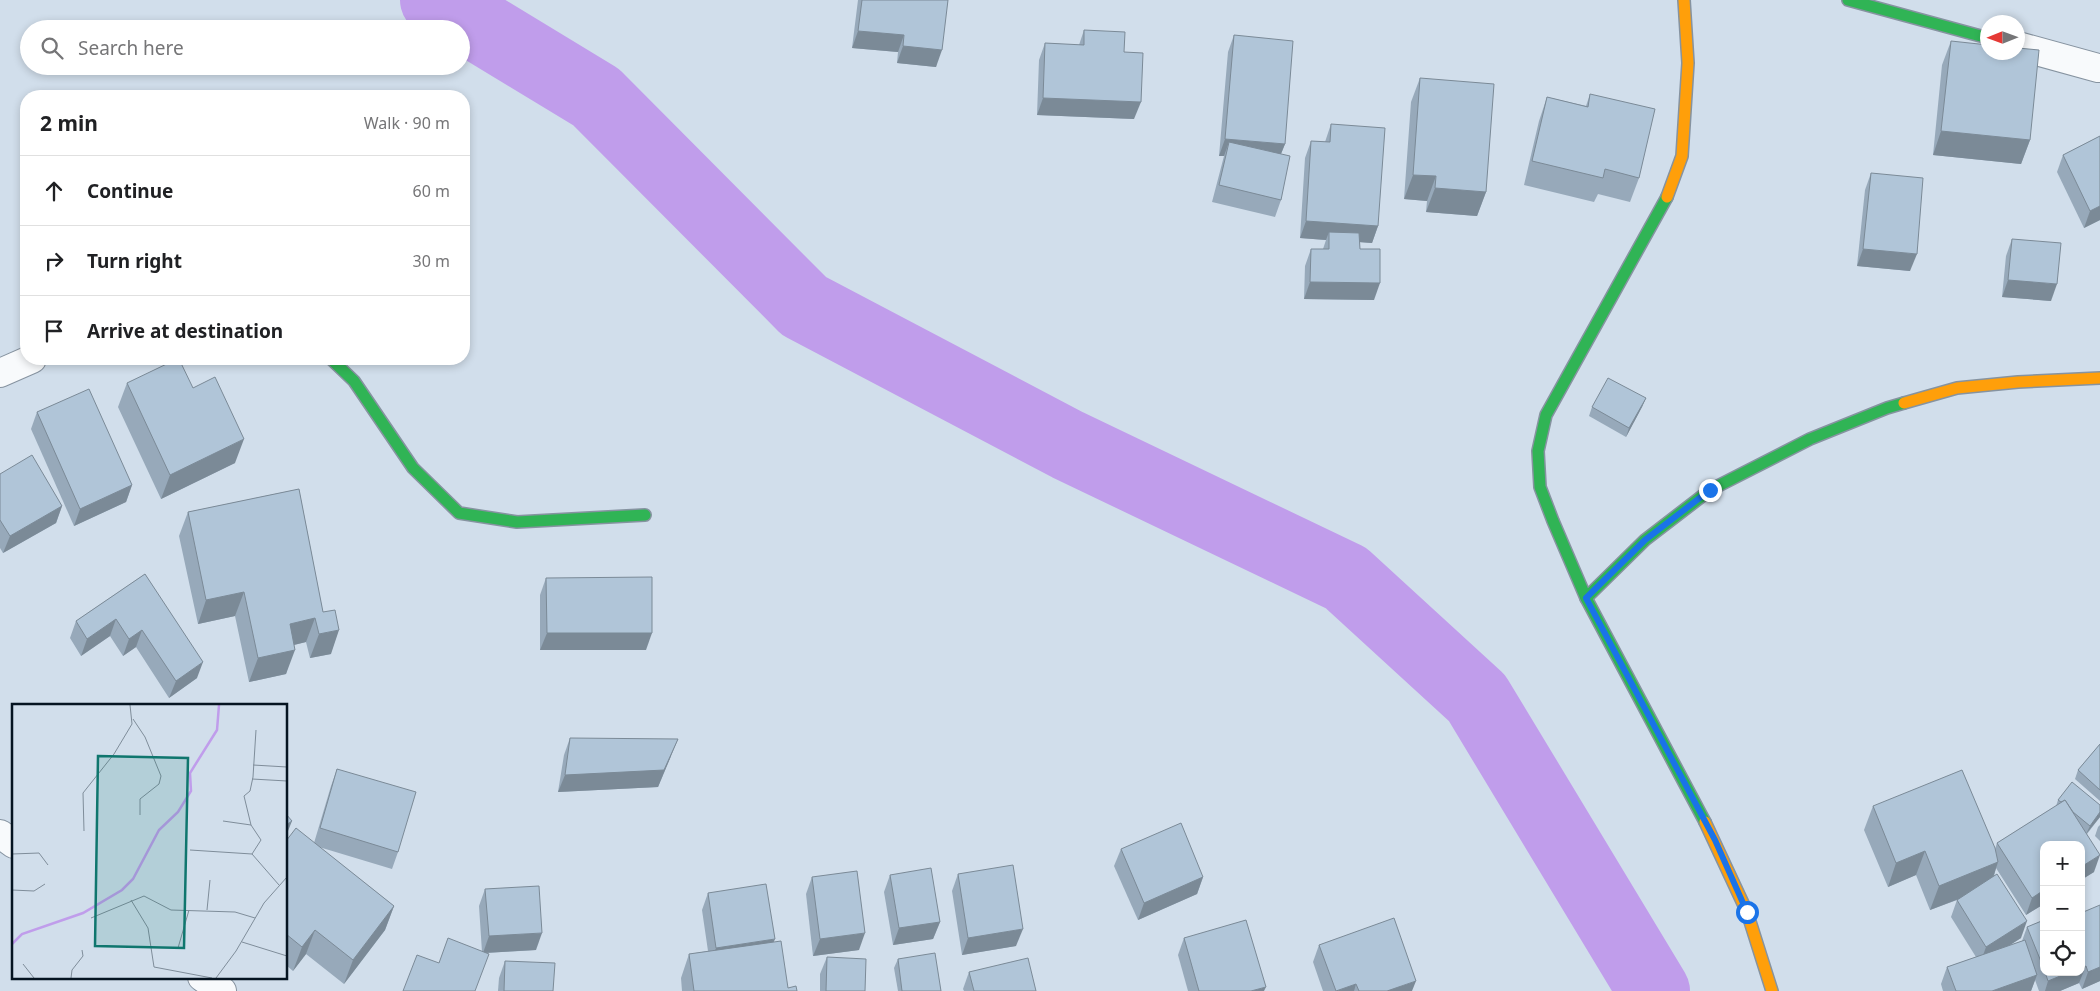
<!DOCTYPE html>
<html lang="en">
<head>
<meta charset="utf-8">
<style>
	body { margin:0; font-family:"Noto Sans",sans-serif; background:#f2f2f2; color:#202124 }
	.controls { position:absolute; right:15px; bottom:15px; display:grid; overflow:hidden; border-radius:10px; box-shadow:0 2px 8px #0003 }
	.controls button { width:45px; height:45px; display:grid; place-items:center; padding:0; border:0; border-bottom:1px solid #e0e0e0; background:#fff; color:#202124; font:25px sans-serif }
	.compass { position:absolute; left:1980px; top:15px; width:45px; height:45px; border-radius:50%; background:#fff; box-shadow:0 2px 8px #0003; rotate:269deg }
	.stop { position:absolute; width:15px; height:15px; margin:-11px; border:4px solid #1a73e8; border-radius:50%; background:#fff }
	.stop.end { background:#1a73e8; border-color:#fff; box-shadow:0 1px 5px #0008 }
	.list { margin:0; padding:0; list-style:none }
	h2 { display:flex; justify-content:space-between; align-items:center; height:65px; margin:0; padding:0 20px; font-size:21px }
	h2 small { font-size:16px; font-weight:400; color:#757577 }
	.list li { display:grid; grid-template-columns:32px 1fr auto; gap:15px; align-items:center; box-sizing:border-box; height:70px; padding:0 20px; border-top:1px solid #e0e0e0 }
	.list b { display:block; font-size:19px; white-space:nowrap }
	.list em { font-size:16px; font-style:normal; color:#757577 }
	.icon { flex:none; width:28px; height:28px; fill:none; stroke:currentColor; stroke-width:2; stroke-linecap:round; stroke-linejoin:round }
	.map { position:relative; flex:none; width:2100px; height:991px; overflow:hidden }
	.search { position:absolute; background:#fff; box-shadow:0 2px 8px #0003; left:20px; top:20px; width:450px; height:55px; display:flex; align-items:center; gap:12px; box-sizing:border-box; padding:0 18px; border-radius:28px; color:#757577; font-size:19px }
	.panel { position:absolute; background:#fff; box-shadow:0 2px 8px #0003; left:20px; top:90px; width:450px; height:275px; border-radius:20px }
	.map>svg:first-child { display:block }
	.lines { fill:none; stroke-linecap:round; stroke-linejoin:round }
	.river { stroke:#c09deb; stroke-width:72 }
	.street-casing { stroke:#8693a0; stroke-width:30 }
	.fast-casing { stroke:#8693a0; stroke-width:14 }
	.slow-casing { stroke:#8693a0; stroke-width:14 }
	.street { stroke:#f8fafc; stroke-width:28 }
	.fast { stroke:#30b455; stroke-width:11 }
	.slow { stroke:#ff9f0a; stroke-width:11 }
	.wall { fill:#97a9ba }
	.shaded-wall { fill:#7b8a97 }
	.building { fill:#b0c5d8; stroke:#7b8a97 }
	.route { stroke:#1a73e8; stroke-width:6 }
	.inset-river { fill:none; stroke:#c09deb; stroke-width:2.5 }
	.inset-road { fill:none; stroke:#7f8d9a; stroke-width:1 }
	.view { fill:#0f766e; fill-opacity:0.15; stroke:#0f766e; stroke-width:2.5 }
	.inset-edge { fill:none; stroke:#051421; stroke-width:2.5 }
</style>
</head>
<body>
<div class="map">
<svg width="2100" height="991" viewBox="0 0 2100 991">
	<rect width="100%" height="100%" fill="#d1deeb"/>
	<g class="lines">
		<path class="river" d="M436 0 596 97 804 306 1068 445 1346 578 1477 698 1654 991"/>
		<defs>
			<g id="street">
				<path d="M2018 46 2098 68"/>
				<path d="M0 373 32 359"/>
				<path d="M0 834 14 844"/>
				<path d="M202 977 222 991"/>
			</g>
			<g id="fast">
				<path d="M1848 0 1988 38"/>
				<path d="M1667 197 1546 415 1538 451 1540 487 1553 521 1586 598 1705 822"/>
				<path d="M331 359 354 381 413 468 459 513 517 522 645 515"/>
				<path d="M1586 598 1645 540 1710 490 1810 439 1887 408 1904 403"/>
			</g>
			<g id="slow">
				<path d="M1667 197 1682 156 1688 63 1684 0"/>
				<path d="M1904 403 1957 388 2018 382 2100 378"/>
				<path d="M1705 822 1747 912 1772 991"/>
			</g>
		</defs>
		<use href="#street" class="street-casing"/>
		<use href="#fast" class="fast-casing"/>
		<use href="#slow" class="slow-casing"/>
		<use href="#street" class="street"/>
		<use href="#fast" class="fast"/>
		<use href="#slow" class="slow"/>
	</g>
	<g class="wall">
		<path d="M858 0H948L936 67 897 63 898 52 852 48Z"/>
		<path d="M1084 30 1124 52 1134 119 1037 115 1039 60 1045 43 1079 45Z"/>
		<path d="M1234 35 1285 144 1281 154V200L1275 217 1212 202 1224 156H1219L1228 52Z"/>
		<path d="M1951 41 2030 140 2021 164 1933 155 1942 65Z"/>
		<path d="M1420 78 1486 192 1477 216 1426 212 1427 201 1404 199 1411 102Z"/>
		<path d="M1590 94 1639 178 1630 202 1598 194 1594 202 1524 185 1539 121 1547 97 1586 106Z"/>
		<path d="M1331 124 1378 226 1372 243 1360 242V249L1374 300 1304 299 1305 266 1311 249H1323L1326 240 1300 238 1305 158 1311 141 1325 142Z"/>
		<path d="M2100 136V220L2084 228 2057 172 2063 155Z"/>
		<path d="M1871 173 1910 271 1857 266 1865 190Z"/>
		<path d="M2012 239 2051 301 2002 297 2006 256Z"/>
		<path d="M127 383 193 388 235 463 161 499 118 407Z"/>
		<path d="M1646 398 1642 407 1626 437 1589 416 1592 407Z"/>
		<path d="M37 412 132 485 126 502 74 526 31 429Z"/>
		<path d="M0 474 62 506 56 523 3 553 0 548Z"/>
		<path d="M299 489 331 654 310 658 306 642 294 645 286 674 249 682 235 616 198 624 179 536 188 512Z"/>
		<path d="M145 574 197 678 169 698 136 647 123 656 110 636 81 656 70 638 76 621Z"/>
		<path d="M546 578 646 650H540V595Z"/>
		<path d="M570 738 671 756 658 787 558 792 564 755Z"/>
		<path d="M2100 744V801L2075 779 2078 770Z"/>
		<path d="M337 769 398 852 392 869 319 847 394 906 385 930 344 984 306 954 293 971 286 965V841L314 843 331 786Z"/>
		<path d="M2058 800 2100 805V817L2087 834 2094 872 2081 880V845H2044V904L2026 915 1996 868 1994 876 2021 938 2010 945 2022 941 2027 927 2044 920V972H2081L2100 905V981L2082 989 2079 983 2060 991H2039L2035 980 2031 991H1943L1941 984 1947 967 1976 957 1951 917 1957 900 1930 910 1916 875 1888 887 1864 830 1873 806 1995 849 1997 843 2056 806Z"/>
		<path d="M2100 825V841L2095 836 2098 827Z"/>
		<path d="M1121 849 1203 877 1197 894 1138 920 1114 866Z"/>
		<path d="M958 874 1016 946 962 955 952 891Z"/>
		<path d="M890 875 940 922 933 939 893 945 884 892Z"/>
		<path d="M812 877 859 950 813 956 806 894Z"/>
		<path d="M485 889 536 950 486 953 439 963 482 952 479 906Z"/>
		<path d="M708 893 773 942 788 988 797 991H682L681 978 689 954 708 951 702 910Z"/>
		<path d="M1184 938 1264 991H1188L1178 955Z"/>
		<path d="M1319 945 1412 991H1323L1313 962Z"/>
		<path d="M827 957 865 991H820V974Z"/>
		<path d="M898 959 941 991H898L894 968Z"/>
		<path d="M505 961 553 991H498L499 978Z"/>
		<path d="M969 972 1036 991H964L963 989Z"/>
	</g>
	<g class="shaded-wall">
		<path d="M858 31 904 35 898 52 852 48Z"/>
		<path d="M903 46 942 50 936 67 897 63Z"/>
		<path d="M1043 98 1141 102 1134 119 1037 115Z"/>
		<path d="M1941 131 2030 140 2021 164 1933 155Z"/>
		<path d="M1225 139 1285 144 1278 161 1229 142 1224 156H1219Z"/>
		<path d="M1413 175 1436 176 1427 201 1404 199Z"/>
		<path d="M1435 188 1486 192 1477 216 1426 212Z"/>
		<path d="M2100 206V220L2084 228 2090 211Z"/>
		<path d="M1306 221 1378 226 1372 243 1329 240V232L1326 240 1300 238Z"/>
		<path d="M1863 249 1917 254 1910 271 1857 266Z"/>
		<path d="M2008 280 2057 284 2051 301 2002 297Z"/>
		<path d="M1310 282 1380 283 1374 300 1304 299Z"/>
		<path d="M1646 398 1642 407 1626 437 1629 428Z"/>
		<path d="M244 439 235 463 161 499 170 475Z"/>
		<path d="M132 485 126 502 74 526 80 509Z"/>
		<path d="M62 506 56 523 3 553 10 536Z"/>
		<path d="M244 592 235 616 198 624 206 600Z"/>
		<path d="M315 618 306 642 281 648 290 624Z"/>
		<path d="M116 619 110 636 81 656 87 639Z"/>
		<path d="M142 630 136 647 123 656 129 639Z"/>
		<path d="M339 630 331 654 310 658 319 634Z"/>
		<path d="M547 633H652L646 650H540Z"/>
		<path d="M295 650 286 674 249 682 258 658Z"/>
		<path d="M203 662 197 678 169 698 176 681Z"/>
		<path d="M678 739 671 756 658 787 558 792 565 775Z"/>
		<path d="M2100 812V817L2086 834 2090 826Z"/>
		<path d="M292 821 286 836V825Z"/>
		<path d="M1925 851 1916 875 1888 887 1896 863Z"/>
		<path d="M2100 855 2094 872 2081 880V867Z"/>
		<path d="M1998 862 1990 887 1930 910 1939 886Z"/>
		<path d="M1203 877 1197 894 1138 920 1144 903Z"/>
		<path d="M2044 890V904L2026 915 2032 898Z"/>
		<path d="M394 906 385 930 344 984 353 960Z"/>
		<path d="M2027 921 2021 938 1980 964 1986 947Z"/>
		<path d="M940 922 933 939 893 945 899 928Z"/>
		<path d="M1023 929 1016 946 962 955 968 938Z"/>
		<path d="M315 930 306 954 293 971 302 947Z"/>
		<path d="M542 933 536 950 483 953 489 936Z"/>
		<path d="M865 933 859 950 813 956 820 939Z"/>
		<path d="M775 939 768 956 710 965 716 948Z"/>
		<path d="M2086 966 2079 983 2060 991H2045L2048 981 2070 972H2081V968Z"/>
		<path d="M2100 967V981L2082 989 2088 972Z"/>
		<path d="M2037 975 2031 991H1992Z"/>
		<path d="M1416 981 1412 991H1387Z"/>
		<path d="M1356 984 1354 991H1337Z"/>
		<path d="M1266 987 1264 991H1251Z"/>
	</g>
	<g class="building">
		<path d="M862 0H948L942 50 903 46 904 35 858 31Z"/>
		<path d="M1084 30 1125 32 1124 52 1143 53 1141 102 1043 98 1045 43 1084 45Z"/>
		<path d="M1234 35 1293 41 1285 144 1225 139Z"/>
		<path d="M1951 41 1988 45V52H2018V48L2039 50 2030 140 1941 131Z"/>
		<path d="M1420 78 1494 84 1486 192 1435 188 1436 176 1413 175Z"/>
		<path d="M1590 94 1655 109 1639 178 1605 169 1603 178 1532 161 1547 97 1588 107Z"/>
		<path d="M1331 124 1385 128 1378 226 1306 221 1311 141 1330 142Z"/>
		<path d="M2100 136V206L2090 211 2063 155Z"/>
		<path d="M1229 142 1290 156 1281 200 1219 185Z"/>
		<path d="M1871 173 1923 178 1917 254 1863 249Z"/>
		<path d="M1329 232 1359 233 1360 249H1380V283L1310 282 1311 249H1329Z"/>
		<path d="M2012 239 2061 243 2057 284 2008 280Z"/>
		<path d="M177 359H179L193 388 215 377 244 439 170 475 127 383Z"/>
		<path d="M1608 378 1646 398 1629 428 1592 407Z"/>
		<path d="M89 389 132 485 80 509 37 412Z"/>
		<path d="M32 455 62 506 10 536 0 520V474Z"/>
		<path d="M299 489 323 612 335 610 339 630 319 634 315 618 290 624 295 650 258 658 244 592 206 600 188 512Z"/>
		<path d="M145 574 203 662 176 681 142 630 129 639 116 619 87 639 76 621Z"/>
		<path d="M652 577V633H547L546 578Z"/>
		<path d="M570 738 678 739 664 770 565 775Z"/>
		<path d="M2100 744V790L2078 770Z"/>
		<path d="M337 769 416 792 398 852 320 828Z"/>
		<path d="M1962 770 1995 848 1998 862 1939 886 1925 851 1896 863 1873 806Z"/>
		<path d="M2072 782 2100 805V812L2090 826 2073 812 2065 800 2061 802 2058 800Z"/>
		<path d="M2065 800 2100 855 2081 867V845H2044V890L2032 898 1997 843Z"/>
		<path d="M286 814 292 821 286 825Z"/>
		<path d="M1181 823 1203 877 1144 903 1121 849Z"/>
		<path d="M296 828 394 906 353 960 315 930 302 947 286 934V841Z"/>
		<path d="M1013 865 1023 929 968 938 958 874Z"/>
		<path d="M931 868 940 922 899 928 890 875Z"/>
		<path d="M857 871 865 933 820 939 812 877Z"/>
		<path d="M1997 874 2027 921 1986 947 1957 900Z"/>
		<path d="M766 884 775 939 716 948 708 893Z"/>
		<path d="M539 886 542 933 489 936 485 889Z"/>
		<path d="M2100 905V967L2088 972 2086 966 2081 968V913Z"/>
		<path d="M1394 918 1416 981 1387 991H1359L1356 984 1336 991 1319 945Z"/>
		<path d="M1246 920 1266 987 1251 991H1199L1184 938Z"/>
		<path d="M2044 920V969L2027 927Z"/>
		<path d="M448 938 489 954 475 991H403L417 955 439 963Z"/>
		<path d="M2025 940 2037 975 1992 991H1956L1947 967Z"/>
		<path d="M781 941 788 988 796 986 797 991H694L689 954Z"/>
		<path d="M935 953 941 991H902L898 959Z"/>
		<path d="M827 957 866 959 865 991H826Z"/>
		<path d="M1028 958 1036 991H974L969 972Z"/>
		<path d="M505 961 555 963 553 991H504Z"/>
		<path d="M2045 972H2070L2048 981Z"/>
	</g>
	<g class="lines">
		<path class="route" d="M1710 490 1645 540 1586 598 1715 840 1747 912"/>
	</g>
	<g transform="translate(12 704)">
		<rect width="275" height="275" fill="#d1deeb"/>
		<path class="inset-river" d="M0 240 10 230 71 209 110 186 121 175 147 126 166 108 179 87 178 69 205 26 207 1"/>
		<path class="inset-road" d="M121 15 133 33 149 72 147 80 128 95V111M244 26 241 73 238 87 232 92 239 121 249 136 240 150 267 181M241 61 275 63M240 75 275 77M211 117 239 121M72 127 71 89 102 50 120 20 118 1M178 146 240 150M0 150 27 149 36 161M0 186 22 187 33 180M119 196 136 224 142 263 200 274M195 206 198 176M79 214 132 192 159 206 223 208 243 214M230 238 275 252M166 244 177 206M11 260 22 274M59 274 60 266 71 252 70 246M204 274 224 247 252 199 275 173"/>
		<path class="view" d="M86 52 176 54 172 244 83 242Z"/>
		<rect width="275" height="275" class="inset-edge"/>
	</g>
</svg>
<div class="controls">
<button>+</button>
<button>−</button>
<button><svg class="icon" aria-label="locate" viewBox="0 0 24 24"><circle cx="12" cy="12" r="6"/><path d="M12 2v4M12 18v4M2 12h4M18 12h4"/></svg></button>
</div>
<svg class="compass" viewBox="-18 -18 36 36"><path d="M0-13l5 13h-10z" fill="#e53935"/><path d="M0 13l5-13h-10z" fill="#757577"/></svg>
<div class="stop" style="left:1747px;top:912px"></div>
<div class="stop end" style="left:1710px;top:490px"></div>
<div class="search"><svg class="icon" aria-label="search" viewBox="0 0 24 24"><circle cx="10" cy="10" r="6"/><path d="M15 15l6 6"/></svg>Search here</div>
<section class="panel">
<h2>2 min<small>Walk · 90 m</small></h2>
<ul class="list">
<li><svg class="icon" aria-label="ahead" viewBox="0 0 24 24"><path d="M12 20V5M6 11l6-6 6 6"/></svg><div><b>Continue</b></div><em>60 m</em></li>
<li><svg class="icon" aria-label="right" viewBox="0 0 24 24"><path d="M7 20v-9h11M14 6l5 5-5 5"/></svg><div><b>Turn right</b></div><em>30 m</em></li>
<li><svg class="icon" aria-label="arrive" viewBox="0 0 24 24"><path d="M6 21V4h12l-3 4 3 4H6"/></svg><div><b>Arrive at destination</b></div></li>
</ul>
</section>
</div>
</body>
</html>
